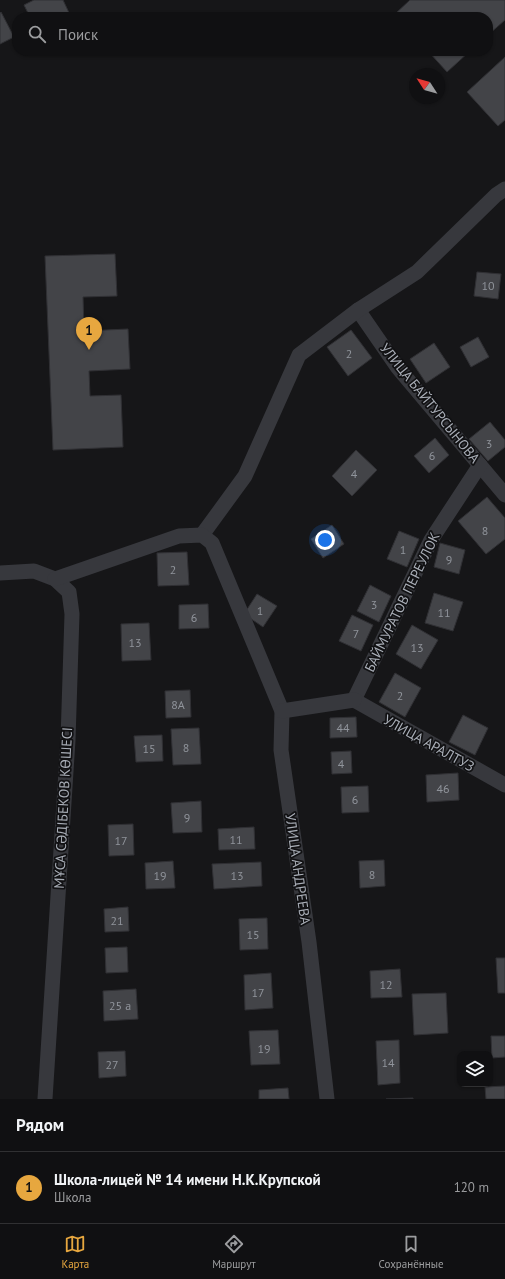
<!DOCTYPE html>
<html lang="ru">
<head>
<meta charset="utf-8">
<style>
	body { margin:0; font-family:"PT Sans",sans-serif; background:#19191b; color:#f1f3f6 }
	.controls { position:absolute; right:12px; bottom:12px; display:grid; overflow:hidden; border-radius:8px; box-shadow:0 1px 3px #0004 }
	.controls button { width:36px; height:36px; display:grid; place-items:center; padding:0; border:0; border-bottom:1px solid #303032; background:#101012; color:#f1f3f6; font:20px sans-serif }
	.compass { position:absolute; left:409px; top:68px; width:36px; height:36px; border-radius:50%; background:#101012; box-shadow:0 1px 3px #0004; rotate:306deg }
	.you { position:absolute; left:325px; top:540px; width:14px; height:14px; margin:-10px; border:3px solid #fff; border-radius:50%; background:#1a73e8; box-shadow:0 0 0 6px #1a73e833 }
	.badge { display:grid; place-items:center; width:26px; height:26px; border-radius:50%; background:#e7a73f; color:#111; font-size:13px; font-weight:700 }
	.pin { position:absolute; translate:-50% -33px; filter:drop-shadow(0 1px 2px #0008) }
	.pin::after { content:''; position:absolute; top:21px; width:14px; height:12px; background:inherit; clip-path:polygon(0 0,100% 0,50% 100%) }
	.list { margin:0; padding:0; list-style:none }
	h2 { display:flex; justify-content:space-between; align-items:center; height:52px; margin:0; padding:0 16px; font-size:17px }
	h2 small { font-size:13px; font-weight:400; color:#9c9d9f }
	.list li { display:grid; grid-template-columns:26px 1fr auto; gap:12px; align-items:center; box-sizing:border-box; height:72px; padding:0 16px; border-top:1px solid #303032 }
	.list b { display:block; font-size:15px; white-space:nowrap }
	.list p { margin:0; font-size:13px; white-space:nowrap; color:#9c9d9f }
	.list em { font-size:13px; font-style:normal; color:#9c9d9f }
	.icon { flex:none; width:22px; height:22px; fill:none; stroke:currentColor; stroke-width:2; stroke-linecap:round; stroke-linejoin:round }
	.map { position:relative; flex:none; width:505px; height:1099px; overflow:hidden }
	.search { position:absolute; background:#101012; box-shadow:0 1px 3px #0004; left:12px; right:12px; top:12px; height:44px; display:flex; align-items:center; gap:10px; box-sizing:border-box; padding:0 14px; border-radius:16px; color:#9c9d9f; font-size:15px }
	.sheet { height:124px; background:#101012 }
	nav { display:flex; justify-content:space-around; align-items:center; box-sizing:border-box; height:56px; border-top:1px solid #303032; background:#101012; font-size:11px; color:#9c9d9f }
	nav a { display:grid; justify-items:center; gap:2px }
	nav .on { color:#e7a73f }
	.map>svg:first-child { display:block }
	.building { fill:#434448; stroke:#303034 }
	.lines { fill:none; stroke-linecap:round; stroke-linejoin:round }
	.street { stroke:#37383d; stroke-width:15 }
	.labels { text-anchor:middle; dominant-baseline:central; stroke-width:3.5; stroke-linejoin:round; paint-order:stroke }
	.number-label { font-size:12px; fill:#90949b }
	.street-label { font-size:14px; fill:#a9aeb7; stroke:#111113 }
</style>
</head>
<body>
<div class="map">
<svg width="505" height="1099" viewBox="0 0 505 1099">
	<rect width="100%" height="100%" fill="#161618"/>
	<g class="building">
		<path d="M34 0H63L71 17H30L24 5Z"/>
		<path d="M410 0H505V20L488 35V17H398L395 14Z"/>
		<path d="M1 12 14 37 0 44V13Z"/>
		<path d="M428 51H470L447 72Z"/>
		<path d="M505 57V120L498 126 467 92Z"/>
		<path d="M115 254 117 296 83 297 84 331 128 329 130 369 89 371 90 396 121 395 123 447 53 450 45 256Z"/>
		<path d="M477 272 501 274 498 299 474 296Z"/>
		<path d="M351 330 372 358 348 376 327 347Z"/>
		<path d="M478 337 489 357 471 367 460 347Z"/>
		<path d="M434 343 450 367 426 383 410 359Z"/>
		<path d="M490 422 505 440V447L488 461 469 439Z"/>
		<path d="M435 438 449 455 429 473 414 456Z"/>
		<path d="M356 450 377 470 352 496 332 476Z"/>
		<path d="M487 497 505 518V539L486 554 458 521Z"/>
		<path d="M332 525 344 544 323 558 311 539Z"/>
		<path d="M399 531 419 539 407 567 387 559Z"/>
		<path d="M440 543 465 550 459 574 434 567Z"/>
		<path d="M187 552 189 585 158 586 157 553Z"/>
		<path d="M370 585 391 596 379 622 357 611Z"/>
		<path d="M434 593 463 602 453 631 425 623Z"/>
		<path d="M257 594 277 606 263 627 244 614Z"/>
		<path d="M208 604 209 628 179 629V605Z"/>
		<path d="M352 615 373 625 361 651 339 641Z"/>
		<path d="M149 623 151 660 122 661 121 624Z"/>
		<path d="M412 625 438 640 421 669 396 654Z"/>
		<path d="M395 673 421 688 405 717 379 702Z"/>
		<path d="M190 690 191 717 166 718 165 691Z"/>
		<path d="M463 715 488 728 475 755 449 742Z"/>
		<path d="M356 717 357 737 330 738V718Z"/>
		<path d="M199 728 201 764 173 765 171 729Z"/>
		<path d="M162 735 163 761 136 762 134 736Z"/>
		<path d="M351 751 352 773 332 774 331 752Z"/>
		<path d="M458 773 459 800 427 802 426 775Z"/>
		<path d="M368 786 369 812 342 813 341 787Z"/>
		<path d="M201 801 202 832 173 833 171 803Z"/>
		<path d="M133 824 134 855 109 856 108 825Z"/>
		<path d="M254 827 255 849 219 850 218 829Z"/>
		<path d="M384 860 385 886 360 888 359 861Z"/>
		<path d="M173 861 175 888 146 889 145 863Z"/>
		<path d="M261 862 262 886 214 889 212 864Z"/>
		<path d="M128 907 129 931 105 932 104 909Z"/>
		<path d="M267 918 268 949 240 950 239 919Z"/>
		<path d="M127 947 128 972 106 973 105 948Z"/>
		<path d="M496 958H505V993H498Z"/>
		<path d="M400 969 402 997 371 998 370 971Z"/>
		<path d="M271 973 273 1008 245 1010 244 975Z"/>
		<path d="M136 989 138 1019 104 1021 103 991Z"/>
		<path d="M446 993 448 1033 414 1035 412 994Z"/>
		<path d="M278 1030 280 1064 251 1065 249 1031Z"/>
		<path d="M491 1036H505V1057L492 1058Z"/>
		<path d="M399 1040 400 1083 378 1085 376 1041Z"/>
		<path d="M125 1051 126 1076 99 1078 98 1052Z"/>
		<path d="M505 1086V1099H486L485 1087Z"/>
		<path d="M288 1088 289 1099H259V1090Z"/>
		<path d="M413 1098V1099H386Z"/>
	</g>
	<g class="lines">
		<g class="street">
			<path d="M358 310 398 368 505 495"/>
			<path d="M202 535 245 476 299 355 358 310 417 272 496 195 505 189"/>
			<path d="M0 573 34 571 55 579 69 592 72 614 68 740 45 1099"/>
			<path d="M55 579 179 536 202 535 212 543 282 711 281 750 309 942 327 1099"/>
			<path d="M354 700 431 540 480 465"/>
			<path d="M354 700 505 785"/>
			<path d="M282 711 354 700"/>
		</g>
	</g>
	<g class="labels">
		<g class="number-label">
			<text x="488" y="285">10</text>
			<text x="349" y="353">2</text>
			<text x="489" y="443">3</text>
			<text x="432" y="455">6</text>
			<text x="354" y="473">4</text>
			<text x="485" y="530">8</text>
			<text x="403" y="549">1</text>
			<text x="449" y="559">9</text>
			<text x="173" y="569">2</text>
			<text x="374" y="604">3</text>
			<text x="260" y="610">1</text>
			<text x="444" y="612">11</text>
			<text x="194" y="617">6</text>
			<text x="356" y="633">7</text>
			<text x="135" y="642">13</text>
			<text x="417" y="647">13</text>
			<text x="400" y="695">2</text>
			<text x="178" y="704">8А</text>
			<text x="343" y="727">44</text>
			<text x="186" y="747">8</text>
			<text x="149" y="748">15</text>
			<text x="341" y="763">4</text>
			<text x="443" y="788">46</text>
			<text x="355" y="799">6</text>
			<text x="187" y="817">9</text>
			<text x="236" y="839">11</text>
			<text x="121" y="840">17</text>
			<text x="372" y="874">8</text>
			<text x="160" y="875">19</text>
			<text x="237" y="875">13</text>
			<text x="117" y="920">21</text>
			<text x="253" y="934">15</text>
			<text x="386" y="984">12</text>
			<text x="258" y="992">17</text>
			<text x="120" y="1005">25 a</text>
			<text x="264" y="1048">19</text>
			<text x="388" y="1062">14</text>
			<text x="112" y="1064">27</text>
		</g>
		<g class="street-label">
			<text transform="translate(430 403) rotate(51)">УЛИЦА БАЙТУРСЫНОВА</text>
			<text transform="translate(402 602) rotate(-64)">БАЙМУРАТОВ ПЕРЕУЛОК</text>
			<text transform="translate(429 743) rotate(29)">УЛИЦА АРАЛТУЗ</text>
			<text transform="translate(63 808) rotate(-87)">МҰСА СӘДІБЕКОВ КӨШЕСІ</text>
			<text transform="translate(298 869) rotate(82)">УЛИЦА АНДРЕЕВА</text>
		</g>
	</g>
</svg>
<div class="controls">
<button><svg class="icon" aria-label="layers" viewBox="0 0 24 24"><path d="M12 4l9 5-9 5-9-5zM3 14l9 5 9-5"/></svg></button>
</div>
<svg class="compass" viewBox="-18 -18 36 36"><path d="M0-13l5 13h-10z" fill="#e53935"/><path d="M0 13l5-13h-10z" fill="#9c9d9f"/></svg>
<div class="you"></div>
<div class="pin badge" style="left:89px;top:350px">1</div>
<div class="search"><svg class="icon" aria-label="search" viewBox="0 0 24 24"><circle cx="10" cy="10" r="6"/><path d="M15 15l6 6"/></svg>Поиск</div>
</div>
<section class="sheet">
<h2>Рядом<small></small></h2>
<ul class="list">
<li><span class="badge">1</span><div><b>Школа-лицей № 14 имени Н.К.Крупской</b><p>Школа</p></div><em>120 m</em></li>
</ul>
</section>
<nav>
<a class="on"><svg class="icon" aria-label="map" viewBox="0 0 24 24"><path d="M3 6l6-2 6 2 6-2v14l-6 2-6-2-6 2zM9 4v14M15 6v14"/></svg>Карта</a>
<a><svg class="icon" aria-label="directions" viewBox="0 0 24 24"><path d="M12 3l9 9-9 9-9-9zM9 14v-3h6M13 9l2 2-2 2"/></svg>Маршрут</a>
<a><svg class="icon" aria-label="saved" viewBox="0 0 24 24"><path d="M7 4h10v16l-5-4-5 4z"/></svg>Сохранённые</a>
</nav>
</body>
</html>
